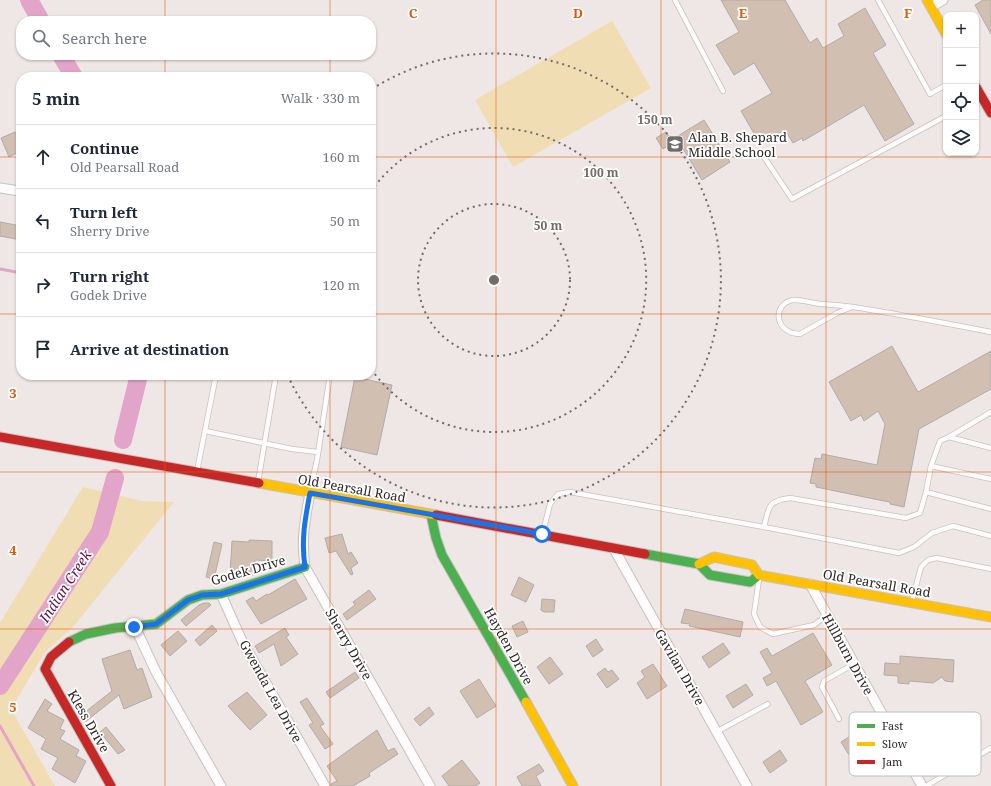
<!DOCTYPE html>
<html lang="en">
<head>
<meta charset="utf-8">
<style>
	body { margin:0; font-family:"Noto Serif",serif; background:#f2f2f3; color:#1f2937 }
	.controls { position:absolute; right:12px; top:12px; display:grid; overflow:hidden; border-radius:8px; box-shadow:0 1px 3px #0004 }
	.controls button { width:36px; height:36px; display:grid; place-items:center; padding:0; border:0; border-bottom:1px solid #e0e1e3; background:#fff; color:#1f2937; font:20px sans-serif }
	.stop { position:absolute; width:12px; height:12px; margin:-9px; border:3px solid #1a73e8; border-radius:50%; background:#fff }
	.stop.end { background:#1a73e8; border-color:#fff; box-shadow:0 1px 4px #0008 }
	.list { margin:0; padding:0; list-style:none }
	h2 { display:flex; justify-content:space-between; align-items:center; height:52px; margin:0; padding:0 16px; font-size:17px }
	h2 small { font-size:13px; font-weight:400; color:#747a83 }
	.list li { display:grid; grid-template-columns:26px 1fr auto; gap:12px; align-items:center; box-sizing:border-box; height:64px; padding:0 16px; border-top:1px solid #e0e1e3 }
	.list b { display:block; font-size:15px; white-space:nowrap }
	.list p { margin:0; font-size:13px; white-space:nowrap; color:#747a83 }
	.list em { font-size:13px; font-style:normal; color:#747a83 }
	.icon { flex:none; width:22px; height:22px; fill:none; stroke:currentColor; stroke-width:2; stroke-linecap:round; stroke-linejoin:round }
	.map { position:relative; flex:none; width:991px; height:786px; overflow:hidden }
	.search { position:absolute; background:#fff; box-shadow:0 1px 3px #0004; left:16px; top:16px; width:360px; height:44px; display:flex; align-items:center; gap:10px; box-sizing:border-box; padding:0 14px; border-radius:16px; color:#747a83; font-size:15px }
	.panel { position:absolute; background:#fff; box-shadow:0 1px 3px #0004; left:16px; top:72px; width:360px; height:308px; border-radius:16px }
	.map>svg:first-child { display:block }
	.green { fill:#f1ddb4 }
	.lines { fill:none; stroke-linecap:round; stroke-linejoin:round }
	.stream { stroke:#e2a4c8; stroke-width:3 }
	.river { stroke:#e2a4c8; stroke-width:18 }
	.building { fill:#d1bfb1; stroke:#b1acaa }
	.lane-casing { stroke:#c7c2c0; stroke-width:6 }
	.street-casing { stroke:#c7c2c0; stroke-width:11 }
	.fast-casing { stroke:#c7c2c0; stroke-width:11 }
	.slow-casing { stroke:#c7c2c0; stroke-width:11 }
	.jam-casing { stroke:#c7c2c0; stroke-width:11 }
	.lane { stroke:#fdfbfb; stroke-width:4.5 }
	.street { stroke:#fdfbfb; stroke-width:9 }
	.fast { stroke:#4caf50; stroke-width:9 }
	.slow { stroke:#ffc107; stroke-width:9 }
	.jam { stroke:#c62828; stroke-width:9 }
	.route { stroke:#1a73e8; stroke-width:5 }
	.grid { fill:none; stroke:#df570d; stroke-width:1; stroke-opacity:0.55 }
	.ring { fill:none; stroke:#716b69; stroke-width:2; stroke-dasharray:2 4 }
	.labels { text-anchor:middle; dominant-baseline:central; stroke-width:3.5; stroke-linejoin:round; paint-order:stroke }
	.poi-label { font-size:13px; fill:#2d2826; stroke:#fff; text-anchor:start }
	.street-label { font-size:13px; fill:#2d2826; stroke:#fff }
	.water-label { font-size:14px; font-style:italic; fill:#5f1448; stroke:#fff }
	.key { fill:#fff; stroke:#c0bebe; stroke-width:1 }
	.key-label { font-size:11px; fill:#2d2826 }
	.grid-label { font-size:13px; text-anchor:middle; font-weight:bold; fill:#df570d; stroke:#fff; stroke-width:3.5; stroke-linejoin:round; paint-order:stroke }
	.centre { fill:#716b69; stroke:#fff; stroke-width:2 }
	.ring-label { font-size:12px; text-anchor:middle; font-weight:bold; fill:#716b69; stroke:#fff; stroke-width:3.5; stroke-linejoin:round; paint-order:stroke }
</style>
</head>
<body>
<div class="map">
<svg width="991" height="786" viewBox="0 0 991 786">
	<rect width="100%" height="100%" fill="#efe7e5"/>
	<g class="green">
		<path d="M612 21 651 88 513 167 475 100Z"/>
		<path d="M83 487 142 501 174 502 73 627 45 652 11 709 55 786H0V623Z"/>
	</g>
	<g class="lines">
		<g class="stream">
			<path d="M0 269 21 273"/>
			<path d="M0 726 34 786"/>
		</g>
		<g class="river">
			<path d="M29 0 41 21"/>
			<path d="M61 55 74 77"/>
			<path d="M123 440 139 375"/>
			<path d="M0 686 100 532 115 478"/>
		</g>
	</g>
	<g class="building">
		<path d="M721 0H785L810 43 817 38 823 48 844 36 838 24 865 8 886 45 873 53 914 124 885 141 864 105 803 141 802 138 793 143 785 130 760 144 741 111 772 93 754 63 734 75 716 45 739 32Z"/>
		<path d="M983 0H991V34L975 5Z"/>
		<path d="M704 120 730 162 702 180 676 137Z"/>
		<path d="M15 132 18 138 21 137V151L9 157 1 138Z"/>
		<path d="M666 132 673 143 663 149 656 138Z"/>
		<path d="M0 222 21 226V240L0 236Z"/>
		<path d="M892 346 918 392 991 351V389L919 429 904 507 890 504V502L879 500 816 487V484L810 483 815 458 821 459 822 454 877 465 885 424 878 411 864 421 861 415 851 421 829 382Z"/>
		<path d="M355 377 392 385 377 455 341 447Z"/>
		<path d="M342 534 348 554 351 552 358 563 351 568 353 574 351 575 336 551 329 553 325 538Z"/>
		<path d="M249 540 272 541V561L255 560 254 575 230 574 232 541 249 542Z"/>
		<path d="M214 542 222 544 214 579 206 577Z"/>
		<path d="M519 577 534 585 526 602 511 595Z"/>
		<path d="M295 579 307 599 261 624 246 601 253 597 256 601 267 594 268 595Z"/>
		<path d="M369 590 376 599 347 620 343 614 355 605 353 602Z"/>
		<path d="M542 599 555 600 554 612H544L541 610Z"/>
		<path d="M204 603H209L211 605 186 626 181 620 199 605Z"/>
		<path d="M685 609 743 622 740 637 689 626 690 624 681 623Z"/>
		<path d="M523 621 528 632 517 637 512 626Z"/>
		<path d="M212 625 217 631 200 646 195 640Z"/>
		<path d="M285 628 289 635 286 637 298 654 281 666 274 644 259 653 255 646Z"/>
		<path d="M178 631 187 641 170 656 161 645Z"/>
		<path d="M813 633 832 665 805 681 823 712 801 725 776 681 767 686 763 678 772 673 760 652 767 648 772 656Z"/>
		<path d="M596 639 603 650 593 657 586 646Z"/>
		<path d="M723 643 730 653 709 668 702 657Z"/>
		<path d="M130 650 137 670 142 668 152 697 124 709 119 695 85 722 80 716 112 691 102 659Z"/>
		<path d="M900 656 954 660 953 682 945 681 942 677 933 683 909 681V684L898 683V676L884 675 885 663 900 664Z"/>
		<path d="M550 657 563 674 549 684 537 667Z"/>
		<path d="M653 664 667 686 647 699 637 683 645 677 641 671Z"/>
		<path d="M605 668 608 672 612 670 619 679 607 688 597 674Z"/>
		<path d="M355 672 359 678 330 698 326 692Z"/>
		<path d="M479 679 496 706 477 718 460 691Z"/>
		<path d="M746 684 753 695 733 708 726 696Z"/>
		<path d="M247 692 267 715 250 730 228 706Z"/>
		<path d="M307 698 324 724 320 726 333 744 325 749 309 725 313 723 300 702Z"/>
		<path d="M45 699 52 704 47 711 64 720 60 729 65 731 60 739 79 750 76 756 86 761 75 783 52 769 58 758 41 749 46 739 28 728Z"/>
		<path d="M429 707 434 714 420 726 414 719Z"/>
		<path d="M106 727 125 750 118 754 100 732Z"/>
		<path d="M377 730 388 751 394 748 398 754 369 773 370 776 353 786H331V784L337 781 327 766Z"/>
		<path d="M860 730 868 743 849 755 841 742Z"/>
		<path d="M780 750 787 761 770 773 763 762Z"/>
		<path d="M462 760 480 783 475 786H449L442 776Z"/>
		<path d="M539 764 544 771 536 776 541 786H522L517 777Z"/>
	</g>
	<g class="lines">
		<defs>
			<g id="lane">
				<path d="M675 0 723 91"/>
				<path d="M878 0 930 94 946 85"/>
				<path d="M762 154 792 199 946 116"/>
				<path d="M852 307 837 313 800 334C773 333 773 303 793 300 802 299 813 304 823 304 830 305 837 305 844 306 857 307 870 310 883 312 919 318 955 325 991 332"/>
				<path d="M205 431 292 449 318 452"/>
				<path d="M949 437 991 412"/>
				<path d="M931 466 940 441 949 437 991 448"/>
				<path d="M197 471 216 375"/>
				<path d="M258 482 276 375"/>
				<path d="M310 491 317 460 330 375"/>
				<path d="M926 492 931 466 991 479"/>
				<path d="M764 527 899 553 914 547 932 533 953 526 991 536"/>
				<path d="M543 532 550 504 558 494 570 492 764 527C769 506 768 501 790 498L906 518 920 513 926 492 991 509"/>
				<path d="M759 579 754 614 760 627 773 634 814 625 827 615"/>
				<path d="M912 601 921 567 928 560 937 558 991 569"/>
				<path d="M839 719 822 687 824 681 854 664"/>
				<path d="M716 732 768 704"/>
				<path d="M926 786 991 748"/>
			</g>
			<g id="street">
				<path d="M931 7 943 0"/>
				<path d="M0 188 20 191"/>
				<path d="M310 493C305 520 301 539 305 567L430 786"/>
				<path d="M614 549 747 786"/>
				<path d="M810 584 922 786"/>
				<path d="M221 594 242 641 325 786"/>
				<path d="M135 627 156 672 221 786"/>
			</g>
			<g id="fast">
				<path d="M431 515 436 538 442 555 526 702"/>
				<path d="M645 554 699 564 710 575 750 582 759 575"/>
				<path d="M69 642 86 634 115 628 156 624 188 600 202 595 221 594 305 567"/>
			</g>
			<g id="slow">
				<path d="M927 0 946 34"/>
				<path d="M259 483 436 515"/>
				<path d="M699 564 714 557 752 565 759 575 991 617"/>
				<path d="M526 702 573 786"/>
			</g>
			<g id="jam">
				<path d="M976 87 991 113"/>
				<path d="M0 437 259 483"/>
				<path d="M436 515 645 554"/>
				<path d="M69 642 51 657 45 669 111 786"/>
			</g>
		</defs>
		<use href="#lane" class="lane-casing"/>
		<use href="#street" class="street-casing"/>
		<use href="#fast" class="fast-casing"/>
		<use href="#slow" class="slow-casing"/>
		<use href="#jam" class="jam-casing"/>
		<use href="#lane" class="lane"/>
		<use href="#street" class="street"/>
		<use href="#fast" class="fast"/>
		<use href="#slow" class="slow"/>
		<use href="#jam" class="jam"/>
	</g>
	<g class="lines">
		<path class="route" d="M134 627 156 624 188 600 202 595 221 594 305 567C301 540 305 519 310 493L542 534"/>
	</g>
	<path class="grid" d="M165 0V21M330 0V21M496 0V786M661 0V786M826 0V786M165 55V77M330 55V77M0 157H21M371 157H991M0 314H21M371 314H991M165 375V786M330 375V786M0 472H991M0 629H991"/>
	<g class="ring">
		<circle cx="494" cy="280" r="76"/>
		<path d="M371 191A152 152 0 1 1 371 369"/>
		<path d="M372 89A227 227 0 1 1 288 376"/>
	</g>
	<defs>
		<symbol id="school-square" viewBox="-11 -11 22 22"><rect x="-9" y="-9" width="18" height="18" rx="4" fill="#716b69" stroke="#fff"/><path d="M0-5L7-2L0 1L-7-2ZM-4 1L0 2.5L4 1V4Q0 6-4 4Z" fill="#fff"/></symbol>
	</defs>
	<g fill-rule="evenodd">
		<use href="#school-square" x="665" y="134" width="20" height="20"/>
	</g>
	<g class="labels">
		<g class="poi-label">
			<text x="688" y="137">Alan B. Shepard<tspan x="688" dy="15">Middle School</tspan></text>
		</g>
		<g class="street-label">
			<text transform="translate(352 488) rotate(10)">Old Pearsall Road</text>
			<text transform="translate(248 570) rotate(-16)">Godek Drive</text>
			<text transform="translate(877 583) rotate(10)">Old Pearsall Road</text>
			<text transform="translate(349 644) rotate(60)">Sherry Drive</text>
			<text transform="translate(509 646) rotate(61)">Hayden Drive</text>
			<text transform="translate(848 654) rotate(61)">Hillburn Drive</text>
			<text transform="translate(680 667) rotate(60)">Gavilan Drive</text>
			<text transform="translate(271 691) rotate(61)">Gwenda Lea Drive</text>
			<text transform="translate(89 721) rotate(60)">Kless Drive</text>
		</g>
		<g class="water-label">
			<text transform="translate(65 586) rotate(-57)">Indian Creek</text>
		</g>
	</g>
	<rect x="849" y="712" width="132" height="64" rx="6" class="key"/>
	<rect x="857" y="724" width="18" height="4" fill="#4caf50"/>
	<rect x="857" y="742" width="18" height="4" fill="#ffc107"/>
	<rect x="857" y="760" width="18" height="4" fill="#c62828"/>
	<g class="key-label">
		<text x="882" y="730">Fast</text>
		<text x="882" y="748">Slow</text>
		<text x="882" y="766">Jam</text>
	</g>
	<g class="grid-label">
		<text x="413" y="18">C</text>
		<text x="578" y="18">D</text>
		<text x="743" y="18">E</text>
		<text x="908" y="18">F</text>
		<text x="13" y="398">3</text>
		<text x="13" y="555">4</text>
		<text x="13" y="712">5</text>
	</g>
	<circle cx="494" cy="280" r="6" class="centre"/>
	<g class="ring-label">
		<text x="655" y="124">150 m</text>
		<text x="601" y="177">100 m</text>
		<text x="548" y="230">50 m</text>
	</g>
</svg>
<div class="controls">
<button>+</button>
<button>−</button>
<button><svg class="icon" aria-label="locate" viewBox="0 0 24 24"><circle cx="12" cy="12" r="6"/><path d="M12 2v4M12 18v4M2 12h4M18 12h4"/></svg></button>
<button><svg class="icon" aria-label="layers" viewBox="0 0 24 24"><path d="M12 4l9 5-9 5-9-5zM3 14l9 5 9-5"/></svg></button>
</div>
<div class="stop" style="left:542px;top:534px"></div>
<div class="stop end" style="left:134px;top:627px"></div>
<div class="search"><svg class="icon" aria-label="search" viewBox="0 0 24 24"><circle cx="10" cy="10" r="6"/><path d="M15 15l6 6"/></svg>Search here</div>
<section class="panel">
<h2>5 min<small>Walk · 330 m</small></h2>
<ul class="list">
<li><svg class="icon" aria-label="ahead" viewBox="0 0 24 24"><path d="M12 20V5M6 11l6-6 6 6"/></svg><div><b>Continue</b><p>Old Pearsall Road</p></div><em>160 m</em></li>
<li><svg class="icon" aria-label="left" viewBox="0 0 24 24"><path d="M17 20v-9H6M10 6l-5 5 5 5"/></svg><div><b>Turn left</b><p>Sherry Drive</p></div><em>50 m</em></li>
<li><svg class="icon" aria-label="right" viewBox="0 0 24 24"><path d="M7 20v-9h11M14 6l5 5-5 5"/></svg><div><b>Turn right</b><p>Godek Drive</p></div><em>120 m</em></li>
<li><svg class="icon" aria-label="arrive" viewBox="0 0 24 24"><path d="M6 21V4h12l-3 4 3 4H6"/></svg><div><b>Arrive at destination</b></div></li>
</ul>
</section>
</div>
</body>
</html>
